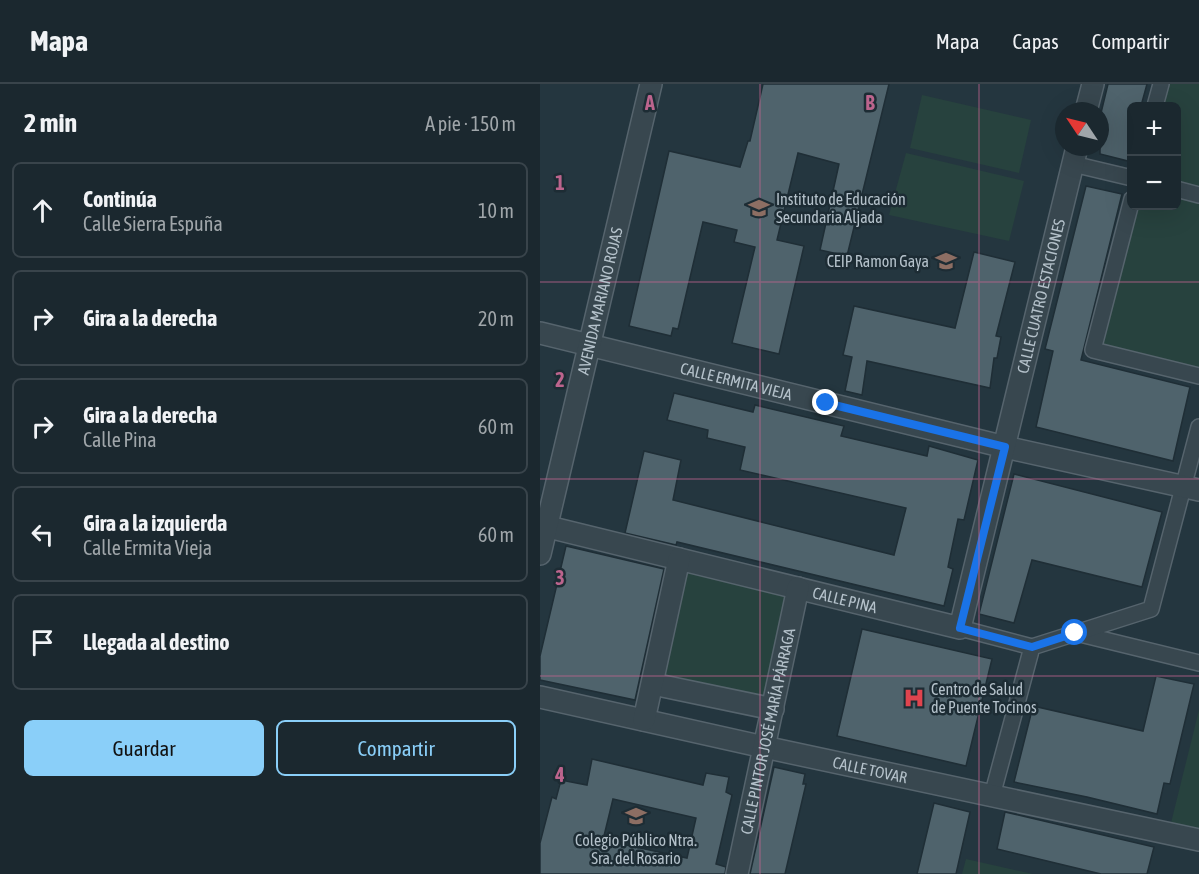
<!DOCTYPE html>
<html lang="es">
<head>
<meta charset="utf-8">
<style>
	body { margin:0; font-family:"Asap Condensed",sans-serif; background:#28343b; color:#f1f3f6 }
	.controls { position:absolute; right:18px; top:18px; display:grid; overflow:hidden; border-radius:9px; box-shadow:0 6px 24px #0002 }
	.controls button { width:54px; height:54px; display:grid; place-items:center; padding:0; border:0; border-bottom:2px solid #39444b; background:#1b282f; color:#f1f3f6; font:30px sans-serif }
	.compass { position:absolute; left:515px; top:18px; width:54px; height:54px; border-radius:50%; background:#1b282f; box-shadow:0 6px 24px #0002; rotate:305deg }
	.stop { position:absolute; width:18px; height:18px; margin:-14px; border:4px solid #1a73e8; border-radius:50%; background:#fff }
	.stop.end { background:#1a73e8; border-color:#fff; box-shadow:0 2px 6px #0008 }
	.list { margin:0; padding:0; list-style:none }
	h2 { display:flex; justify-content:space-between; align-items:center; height:78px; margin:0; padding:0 24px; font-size:26px }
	h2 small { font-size:20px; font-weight:400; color:#a0a6aa }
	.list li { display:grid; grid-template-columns:39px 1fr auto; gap:18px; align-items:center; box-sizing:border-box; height:96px; margin:0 12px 12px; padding:0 12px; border:2px solid #39444b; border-radius:9px }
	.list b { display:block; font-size:22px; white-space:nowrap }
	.list p { margin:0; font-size:20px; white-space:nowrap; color:#a0a6aa }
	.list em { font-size:20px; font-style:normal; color:#a0a6aa }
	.actions { display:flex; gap:12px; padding:18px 24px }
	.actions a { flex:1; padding:14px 0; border:2px solid #8acff9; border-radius:9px; text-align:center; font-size:21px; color:#8acff9 }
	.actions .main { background:#8acff9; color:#111 }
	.icon { flex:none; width:33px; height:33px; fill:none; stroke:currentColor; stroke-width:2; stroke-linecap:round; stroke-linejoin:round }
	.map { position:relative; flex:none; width:659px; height:790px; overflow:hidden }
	header { display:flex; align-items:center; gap:36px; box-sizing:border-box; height:84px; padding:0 30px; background:#1b282f; border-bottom:2px solid #39444b }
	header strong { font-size:28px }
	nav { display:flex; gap:33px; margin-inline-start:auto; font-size:21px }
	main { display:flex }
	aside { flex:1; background:#1b282f }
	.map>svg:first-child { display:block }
	.green { fill:#27423e }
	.building { fill:#4f636c; stroke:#1f2e36; stroke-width:1.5; fill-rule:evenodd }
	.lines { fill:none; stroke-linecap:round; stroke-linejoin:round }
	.pedestrian-casing { stroke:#56646d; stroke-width:18 }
	.minor-casing { stroke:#56646d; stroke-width:24 }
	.pedestrian { stroke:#38474f; stroke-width:15 }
	.minor { stroke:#38474f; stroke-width:21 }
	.route { stroke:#1a73e8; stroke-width:8 }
	.grid { fill:none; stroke:#bc648d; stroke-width:1.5; stroke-opacity:0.55 }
	.labels { text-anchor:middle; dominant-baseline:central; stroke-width:5; stroke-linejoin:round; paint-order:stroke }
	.poi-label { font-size:16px; fill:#b4c1ca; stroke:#1d2c34; text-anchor:start }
	.street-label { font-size:16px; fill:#b4c1ca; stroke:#1d2c34 }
	.grid-label { font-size:20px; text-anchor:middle; font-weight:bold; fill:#bc648d; stroke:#1d2c34; stroke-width:5; stroke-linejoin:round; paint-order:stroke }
</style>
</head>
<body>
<header>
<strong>Mapa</strong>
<nav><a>Mapa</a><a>Capas</a><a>Compartir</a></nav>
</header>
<main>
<aside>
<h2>2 min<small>A pie · 150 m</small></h2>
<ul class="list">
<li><svg class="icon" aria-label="ahead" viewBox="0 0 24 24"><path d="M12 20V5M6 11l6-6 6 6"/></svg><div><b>Continúa</b><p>Calle Sierra Espuña</p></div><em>10 m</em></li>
<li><svg class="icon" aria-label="right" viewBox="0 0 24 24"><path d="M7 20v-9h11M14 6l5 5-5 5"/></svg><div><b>Gira a la derecha</b></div><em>20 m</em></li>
<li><svg class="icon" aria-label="right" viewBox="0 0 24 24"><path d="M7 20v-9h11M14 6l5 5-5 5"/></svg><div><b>Gira a la derecha</b><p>Calle Pina</p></div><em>60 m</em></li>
<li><svg class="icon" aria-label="left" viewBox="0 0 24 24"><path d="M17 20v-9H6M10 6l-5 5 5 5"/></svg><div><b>Gira a la izquierda</b><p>Calle Ermita Vieja</p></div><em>60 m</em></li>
<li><svg class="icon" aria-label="arrive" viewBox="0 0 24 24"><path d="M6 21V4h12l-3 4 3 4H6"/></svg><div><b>Llegada al destino</b></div></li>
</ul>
<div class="actions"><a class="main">Guardar</a><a>Compartir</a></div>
</aside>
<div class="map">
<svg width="659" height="790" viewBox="0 0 659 790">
	<rect width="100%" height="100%" fill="#24363f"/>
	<g class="green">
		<path d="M621 0H659V292L553 266 592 122H636V22H615Z"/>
		<path d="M382 11 491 36 479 89 370 64Z"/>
		<path d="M366 69 484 97 469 157 349 131Z"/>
		<path d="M139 475 258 504 233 625 113 600Z"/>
		<path d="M659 626V750L630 743Z"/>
		<path d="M426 775 493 790H494H422Z"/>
	</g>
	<g class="building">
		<path d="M223 0H349L307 172 280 166 299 80 258 69 237 156 264 162 239 270 192 259 215 163 194 158 197 146 163 138 138 245 133 244 131 252 89 242 129 67 200 83 208 57H210Z"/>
		<path d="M568 0H607L601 22H591V61L588 77 560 70V33Z"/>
		<path d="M546 102 582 110 541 276 650 303 633 377 496 343 513 267 505 265Z"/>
		<path d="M434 168 475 178 456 252 461 253 457 274H454L450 304 327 277 322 311 305 307 312 273 303 271 314 222 415 244Z"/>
		<path d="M134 309 213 328 215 321 304 342 301 352 387 372 389 362 438 376 424 436 418 435 408 483 413 485 404 522 137 458 136 461 85 449 104 367 141 376 133 416 354 471 366 424 200 386 205 363 167 354 168 346 127 336Z"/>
		<path d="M474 390 622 428 602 503 492 476 474 539 439 530Z"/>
		<path d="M26 462 124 485 95 616 0 596V572Z"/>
		<path d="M322 545 452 575 426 682 297 652Z"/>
		<path d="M616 592 654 600 630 700 624 699 617 730 547 713 474 698 493 622 603 647Z"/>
		<path d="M52 675 163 701 166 689 189 693 186 708 192 711 176 780 186 783 185 790H0V759L12 713 16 715 21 696 47 701ZM73 715 156 734 147 774 63 756Z"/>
		<path d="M234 683 265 690 263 700H266L245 790H210Z"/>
		<path d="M394 719 430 728 416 790H377Z"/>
		<path d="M465 728 614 763 607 790H561L457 765Z"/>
	</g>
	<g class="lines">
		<defs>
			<g id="pedestrian">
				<path d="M615 22 621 0"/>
				<path d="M533 80 592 94"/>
				<path d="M636 105 659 111"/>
				<path d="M592 115 553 266 659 292"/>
				<path d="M420 544 492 563"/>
				<path d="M536 549 659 579"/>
				<path d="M452 712 492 563 611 525 659 343"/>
			</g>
			<g id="minor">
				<path d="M546 27 553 0"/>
				<path id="s1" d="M0 249 465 363 659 406"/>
				<path id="s2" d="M0 441 420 544 537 63"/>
				<path id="s3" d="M0 470 111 0"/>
				<path d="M113 600 233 625"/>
				<path id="s4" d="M0 613 224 663 659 756"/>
				<path d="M104 636 139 475"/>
				<path id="s5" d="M197 790 258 504"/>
			</g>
		</defs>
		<use href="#pedestrian" class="pedestrian-casing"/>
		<use href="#minor" class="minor-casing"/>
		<use href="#pedestrian" class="pedestrian"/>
		<use href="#minor" class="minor"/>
	</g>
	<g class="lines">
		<path class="route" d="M286 319 465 363 420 544 492 563 535 549"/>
	</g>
	<path class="grid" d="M220 0V790M439 0V790M0 198H659M0 395H659M0 592H659"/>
	<defs>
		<symbol id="school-bare" viewBox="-9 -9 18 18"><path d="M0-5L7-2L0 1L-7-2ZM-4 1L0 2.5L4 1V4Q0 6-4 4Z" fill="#8d6e63" stroke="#1d2c34" stroke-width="2.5" paint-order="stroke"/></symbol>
		<symbol id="hospital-bare" viewBox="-9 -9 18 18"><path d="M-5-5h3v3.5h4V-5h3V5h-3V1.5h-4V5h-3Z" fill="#e0444e" stroke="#1d2c34" stroke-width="2.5" paint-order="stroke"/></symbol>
	</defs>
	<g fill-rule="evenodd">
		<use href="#school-bare" x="204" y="109" width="30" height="30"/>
		<use href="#school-bare" x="391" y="162" width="30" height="30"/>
		<use href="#hospital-bare" x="359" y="599" width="30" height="30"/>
		<use href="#school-bare" x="81" y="717" width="30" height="30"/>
	</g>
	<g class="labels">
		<g class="poi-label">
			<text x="236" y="115">Instituto de Educación<tspan x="236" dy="18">Secundaria Aljada</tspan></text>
			<text x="389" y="177" text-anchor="end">CEIP Ramon Gaya</text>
			<text x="391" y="605">Centro de Salud<tspan x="391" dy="18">de Puente Tocinos</tspan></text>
			<text x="96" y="756" text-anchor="middle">Colegio Público Ntra.<tspan x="96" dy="18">Sra. del Rosario</tspan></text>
		</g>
		<g class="street-label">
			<text stroke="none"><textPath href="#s2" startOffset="774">CALLE CUATRO ESTACIONES</textPath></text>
			<text stroke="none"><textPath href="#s3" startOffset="260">AVENIDA MARIANO ROJAS</textPath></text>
			<text stroke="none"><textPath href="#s1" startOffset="202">CALLE ERMITA VIEJA</textPath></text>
			<text stroke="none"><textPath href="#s2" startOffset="314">CALLE PINA</textPath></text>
			<text stroke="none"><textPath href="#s5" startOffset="146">CALLE PINTOR JOSÉ MARÍA PÁRRAGA</textPath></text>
			<text stroke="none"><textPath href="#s4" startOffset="338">CALLE TOVAR</textPath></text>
		</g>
	</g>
	<g class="grid-label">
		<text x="110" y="26">A</text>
		<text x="330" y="26">B</text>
		<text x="20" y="106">1</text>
		<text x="20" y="303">2</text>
		<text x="20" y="501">3</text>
		<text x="20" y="698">4</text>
	</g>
</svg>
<div class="controls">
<button>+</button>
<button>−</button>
</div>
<svg class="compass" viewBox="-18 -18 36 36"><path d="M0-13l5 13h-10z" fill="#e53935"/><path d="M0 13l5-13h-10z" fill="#a0a6aa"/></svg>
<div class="stop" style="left:535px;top:549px"></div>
<div class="stop end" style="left:286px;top:319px"></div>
</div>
</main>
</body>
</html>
